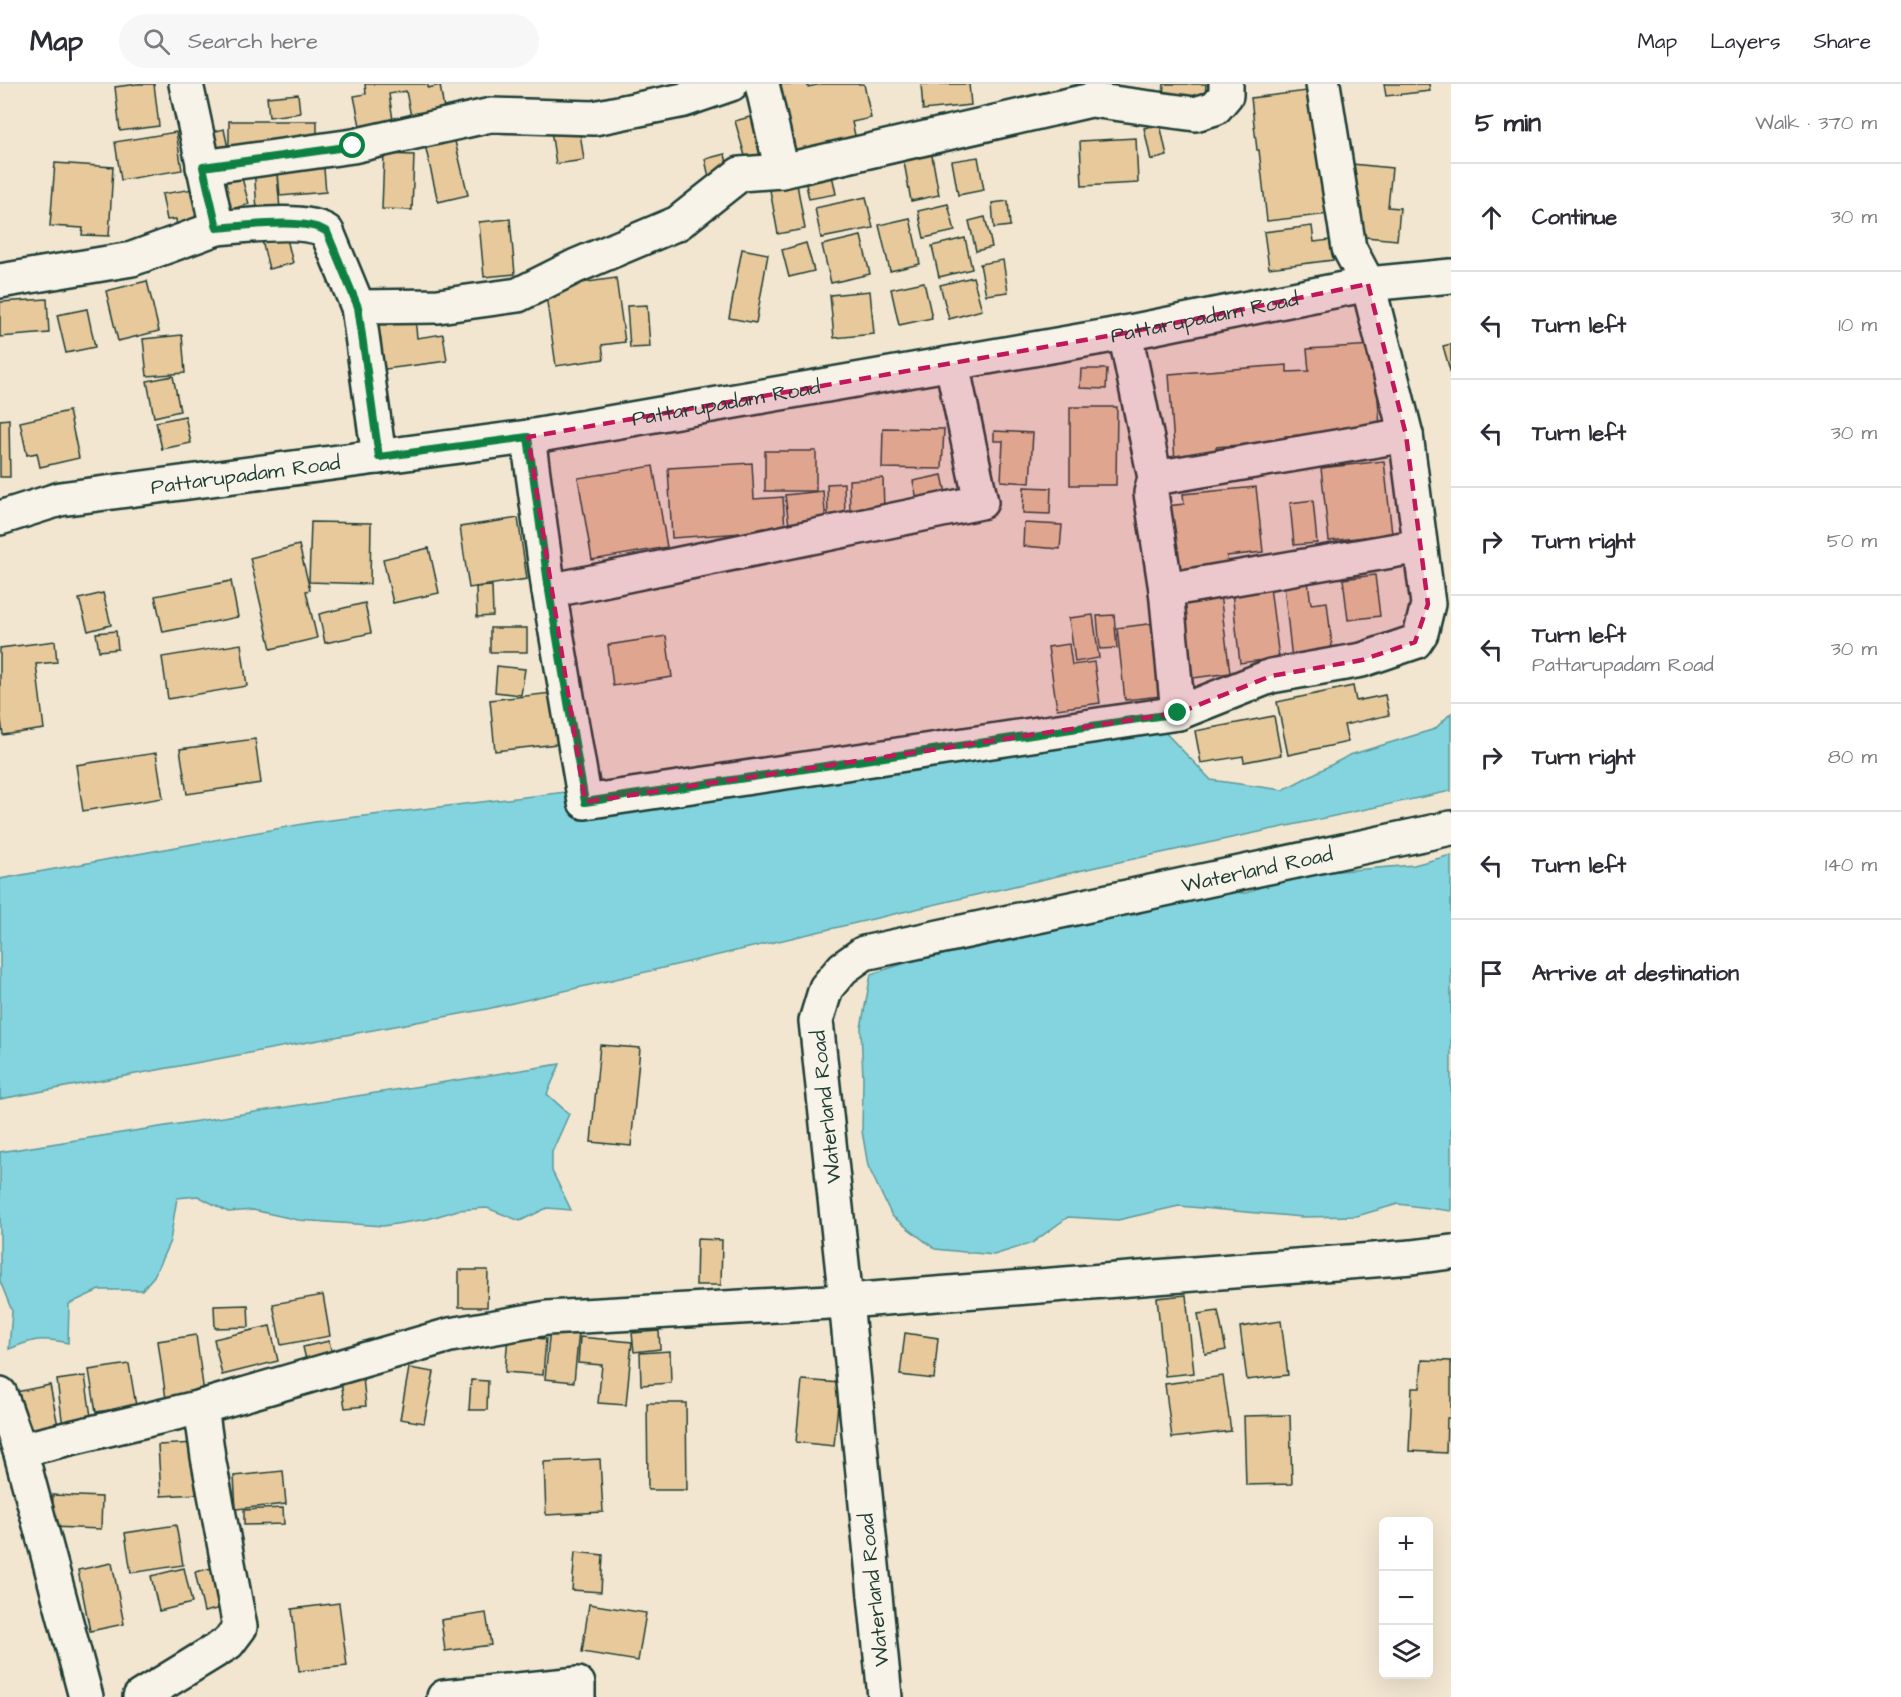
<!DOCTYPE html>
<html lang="en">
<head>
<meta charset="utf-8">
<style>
	body { margin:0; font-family:"Architects Daughter",sans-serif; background:#f7f7f7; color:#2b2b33 }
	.controls { position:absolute; right:18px; bottom:18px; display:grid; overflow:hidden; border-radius:9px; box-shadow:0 6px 24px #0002 }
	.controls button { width:54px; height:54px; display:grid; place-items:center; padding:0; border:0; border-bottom:2px solid #e1e1e2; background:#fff; color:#2b2b33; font:30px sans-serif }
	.stop { position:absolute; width:18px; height:18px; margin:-14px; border:4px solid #0b8043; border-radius:50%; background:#fff }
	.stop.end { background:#0b8043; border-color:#fff; box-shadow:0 2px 6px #0008 }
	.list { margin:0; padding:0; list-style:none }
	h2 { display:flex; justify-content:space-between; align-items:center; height:78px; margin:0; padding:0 24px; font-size:26px }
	h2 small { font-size:20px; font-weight:400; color:#7c7c81 }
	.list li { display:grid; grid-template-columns:39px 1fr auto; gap:18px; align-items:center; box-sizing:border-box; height:108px; padding:0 24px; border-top:2px solid #e1e1e2 }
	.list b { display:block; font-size:22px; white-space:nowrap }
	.list p { margin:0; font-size:20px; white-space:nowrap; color:#7c7c81 }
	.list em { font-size:20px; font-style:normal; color:#7c7c81 }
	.icon { flex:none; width:33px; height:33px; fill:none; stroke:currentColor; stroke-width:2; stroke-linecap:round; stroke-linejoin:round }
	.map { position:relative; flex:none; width:1451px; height:1613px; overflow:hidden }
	header { display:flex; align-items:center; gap:36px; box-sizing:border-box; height:84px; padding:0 30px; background:#fff; border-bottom:2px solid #e1e1e2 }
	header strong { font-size:28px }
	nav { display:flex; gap:33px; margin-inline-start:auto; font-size:21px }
	.search { width:420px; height:54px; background:#f7f7f7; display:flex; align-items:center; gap:15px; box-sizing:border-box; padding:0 21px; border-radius:33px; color:#7c7c81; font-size:22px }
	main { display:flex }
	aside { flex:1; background:#fff }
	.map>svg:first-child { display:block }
	.water { fill:#83d4de; stroke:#5b989a; stroke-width:1.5 }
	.building { fill:#e8c99b; stroke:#1f3d34; stroke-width:1.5 }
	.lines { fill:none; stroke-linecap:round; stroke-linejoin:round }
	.street-casing { stroke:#1f3d34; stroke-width:38 }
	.secondary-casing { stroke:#1f3d34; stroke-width:38 }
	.street { stroke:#f7f3e8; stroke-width:33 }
	.secondary { stroke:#f7f3e8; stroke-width:33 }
	.route { stroke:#0b8043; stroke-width:8 }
	.marked { fill:#c2185b; fill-opacity:0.2; stroke:#c2185b; stroke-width:4.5; stroke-dasharray:12 8; stroke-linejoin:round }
	.labels { text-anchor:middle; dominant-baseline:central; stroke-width:6; stroke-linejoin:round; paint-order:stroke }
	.street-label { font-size:21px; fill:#1f3d34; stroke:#f7f3e8 }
</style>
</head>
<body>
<header>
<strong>Map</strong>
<div class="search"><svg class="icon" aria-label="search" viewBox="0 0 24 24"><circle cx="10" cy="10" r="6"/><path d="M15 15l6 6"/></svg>Search here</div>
<nav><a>Map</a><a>Layers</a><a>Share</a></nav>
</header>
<main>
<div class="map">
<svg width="1451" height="1613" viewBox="0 0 1451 1613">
	<rect width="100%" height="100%" fill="#f2e6d1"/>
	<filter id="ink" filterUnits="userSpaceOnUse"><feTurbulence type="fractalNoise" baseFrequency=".0167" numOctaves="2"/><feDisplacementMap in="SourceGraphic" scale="12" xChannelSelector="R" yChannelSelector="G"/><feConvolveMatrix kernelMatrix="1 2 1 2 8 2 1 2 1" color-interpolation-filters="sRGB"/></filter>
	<g filter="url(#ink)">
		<g class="water">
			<path d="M1451 629V707L1096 783 487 925 0 1015V795L314 738 1155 638 1211 696 1283 706 1350 671 1435 645Z"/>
			<path d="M1451 771V1127L1398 1120 1357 1132 1302 1133 1179 1122 1118 1136 1068 1133 1032 1159 994 1171 935 1165 892 1132 868 1082 862 1047 863 995 861 944 871 890 909 878 981 861 1086 831H1135L1173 817 1210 807 1246 809 1290 791 1414 781Z"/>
			<path d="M560 980 547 1010 569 1030 552 1068V1087L571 1126 547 1124 520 1137 487 1124 458 1126 428 1135 383 1142 298 1136 253 1126 228 1128 198 1112 177 1114 170 1157 154 1192 142 1206H99L69 1220 68 1259C41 1253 34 1255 9 1265L12 1227 0 1197V1068Z"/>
		</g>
		<g class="building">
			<path d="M137 0H154L159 42 120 47 115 3Z"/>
			<path d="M365 0H428V4L440 1 445 32 412 38 406 7 389 10 393 36 360 42 354 12 366 10Z"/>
			<path d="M777 0H807L808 3 822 0H864L871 34 852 38 857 60 791 74Z"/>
			<path d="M921 0H969L971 21 923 26Z"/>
			<path d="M1164 0H1206L1205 13 1163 12Z"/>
			<path d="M1384 0H1429L1430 7 1386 12Z"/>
			<path d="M1315 6 1329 130 1267 137 1259 66H1257L1251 14Z"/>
			<path d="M298 10 300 29 269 33 267 13Z"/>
			<path d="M764 29 775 70 747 79 735 37Z"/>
			<path d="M578 35 584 76 556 80 550 40Z"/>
			<path d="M229 37H317V61L229 62Z"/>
			<path d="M1160 40 1167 72 1151 76 1144 44Z"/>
			<path d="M224 45 229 69 217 71 212 48Z"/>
			<path d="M452 45 468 111 438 118 423 52Z"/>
			<path d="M176 48 182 86 121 96 115 58Z"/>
			<path d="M1136 54 1138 99 1082 102 1080 57Z"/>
			<path d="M931 66 939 111 911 117 903 72Z"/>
			<path d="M384 70 414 71 412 126 382 125Z"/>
			<path d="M725 70 730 94 710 98 705 75Z"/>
			<path d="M978 73 984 106 958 111 952 77Z"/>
			<path d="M323 74 326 108 280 112 277 77Z"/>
			<path d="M55 79 113 83 109 152 82 151 83 144 50 142Z"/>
			<path d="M276 80 280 125 257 127 254 82Z"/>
			<path d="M1352 80 1392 84 1388 123 1400 124 1397 156 1355 152Z"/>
			<path d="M239 83 249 120 225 127 215 90Z"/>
			<path d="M831 86 836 110 809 115 804 91Z"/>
			<path d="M795 89 805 145 778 150 768 95Z"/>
			<path d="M205 103 209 129 195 132 196 141 177 144 176 135 167 136 162 110Z"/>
			<path d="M866 113 873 144 821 154 815 124Z"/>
			<path d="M1008 117 1010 142 994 144 992 119Z"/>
			<path d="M948 120 955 147 924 154 918 127Z"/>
			<path d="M985 133 992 163 976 167 969 137Z"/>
			<path d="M910 134 920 180 890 187 879 141Z"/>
			<path d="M510 135 515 190 484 193 479 138Z"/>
			<path d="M1312 142 1314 158 1330 156 1333 176 1269 184 1264 148Z"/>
			<path d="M286 151 293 179 269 185 262 157Z"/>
			<path d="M861 152 870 190 831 199 822 161Z"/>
			<path d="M965 154 972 185 939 193 932 162Z"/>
			<path d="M806 159 814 187 789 193 782 166Z"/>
			<path d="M742 165 768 170 756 239 729 234Z"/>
			<path d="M1003 176 1008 208 986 211 980 180Z"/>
			<path d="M973 193 982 226 949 235 940 201Z"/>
			<path d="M616 194 625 258 602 261 604 275 556 282 545 204Z"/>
			<path d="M147 197 159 247 118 257 106 207Z"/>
			<path d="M924 198 932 234 899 241 891 205Z"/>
			<path d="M870 207 874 250 834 254 830 211Z"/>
			<path d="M47 215 49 249 0 253V218Z"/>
			<path d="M647 221 650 263 630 264 627 222Z"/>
			<path d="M87 225 95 263 66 269 57 231Z"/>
			<path d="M415 234 417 254 443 250 447 277 378 286 371 240Z"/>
			<path d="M182 251 185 289 147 292 143 255Z"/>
			<path d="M1451 260V290L1443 262Z"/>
			<path d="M1374 261 1380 342 1342 345V349L1285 352V357L1216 363V375L1175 377 1169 290 1287 281V288L1309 287 1307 265Z"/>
			<path d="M1081 285H1107L1106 305 1080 304Z"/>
			<path d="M173 292 180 327 154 333 147 297Z"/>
			<path d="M1070 323H1117L1116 401H1070Z"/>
			<path d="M69 327 79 374 40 383 37 369 27 371 20 338Z"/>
			<path d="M185 332 191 359 162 365 156 338Z"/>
			<path d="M9 335 10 393H0V336Z"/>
			<path d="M883 344 944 345 942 385 882 384Z"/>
			<path d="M994 347 1033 349 1030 399 1001 397 1003 357H994Z"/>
			<rect x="765" y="367" width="51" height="40"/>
			<path d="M1384 377 1392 450 1329 457 1321 384Z"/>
			<path d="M752 379 754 415 783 413 785 446 672 454 668 384Z"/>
			<path d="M653 382 667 463 592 476 578 394Z"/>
			<path d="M942 391 947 414 918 420 913 397Z"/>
			<path d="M883 394 884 426 850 428 849 396Z"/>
			<path d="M844 399 845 432 828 433 827 400Z"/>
			<path d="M1024 403 1051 404 1050 430 1023 429Z"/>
			<path d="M1256 403 1263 468 1227 472 1229 491 1174 496 1167 422 1184 420 1183 410Z"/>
			<path d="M823 407 826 437 789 441 785 411Z"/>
			<path d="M1313 416 1317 459 1294 461 1290 419Z"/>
			<path d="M518 434 527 495 469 504 460 443Z"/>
			<path d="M311 438 371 439 370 500 309 498Z"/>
			<path d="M1024 439 1062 441 1060 465 1023 462Z"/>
			<path d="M299 461 310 506 306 507 317 554 271 565 250 474Z"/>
			<path d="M429 464 439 509 393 519 383 475Z"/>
			<path d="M1307 490 1311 520 1327 518 1333 571 1292 576 1283 492Z"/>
			<path d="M1375 491 1380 532 1348 536 1343 495Z"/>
			<path d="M231 497 238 533 163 548 155 512Z"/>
			<path d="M492 502 493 532 477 533 476 503Z"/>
			<path d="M1270 503 1279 574 1240 579 1232 508Z"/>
			<path d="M103 509 111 541 88 547 79 515Z"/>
			<path d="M1220 510 1230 589 1186 595 1176 516Z"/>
			<path d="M365 519 371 549 325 559 319 530Z"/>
			<path d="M1093 531 1099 574 1075 578 1069 534Z"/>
			<path d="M1114 531 1117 564 1100 565 1097 532Z"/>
			<path d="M1163 538 1170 611 1125 616 1117 544Z"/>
			<rect x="490" y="544" width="37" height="24"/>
			<path d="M116 547 118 565 99 567 96 549Z"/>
			<path d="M666 552 672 593 613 602 608 561Z"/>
			<path d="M55 557 57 578 36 580 44 645 3 651 0 628V564Z"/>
			<path d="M241 560 247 602 168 615 162 573Z"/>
			<path d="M1069 560 1072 581 1094 578 1100 619 1057 625 1048 563Z"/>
			<path d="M497 582 525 585 521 611 495 608Z"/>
			<path d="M1353 602 1356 617 1385 611 1389 631 1344 641 1348 658 1288 671 1277 618Z"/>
			<path d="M552 609 557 660 495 667 490 616Z"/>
			<path d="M1274 632 1281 671 1244 678 1243 672 1201 679 1195 647Z"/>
			<path d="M255 655 261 699 187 710 180 665Z"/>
			<path d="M156 669 163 714 83 727 76 681Z"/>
			<path d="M600 961 640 964 631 1062 591 1058Z"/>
			<path d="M697 1155 722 1156 721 1201H696Z"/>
			<path d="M459 1186H488L487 1223H459Z"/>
			<path d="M323 1211 330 1252 281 1261 273 1220Z"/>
			<path d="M1186 1211 1194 1289 1165 1292 1157 1214Z"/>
			<path d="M248 1221 249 1243 215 1244 214 1222Z"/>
			<path d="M1218 1227 1226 1266 1205 1270 1198 1230Z"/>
			<path d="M1281 1237 1288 1291 1247 1296 1240 1243Z"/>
			<path d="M270 1242 278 1277 222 1291 214 1255Z"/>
			<path d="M550 1244 579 1247 574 1298 545 1295Z"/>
			<path d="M659 1247 660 1265 634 1268 632 1249Z"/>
			<path d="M905 1249 938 1254 934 1295 900 1291Z"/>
			<path d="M196 1251 204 1309 166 1315 158 1257Z"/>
			<path d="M508 1252 546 1255 543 1291 505 1288Z"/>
			<path d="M580 1253 632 1258 626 1321 598 1319 602 1281 578 1279Z"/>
			<path d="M329 1257 334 1278 308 1284 303 1263Z"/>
			<path d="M670 1267 671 1299 641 1301 640 1269Z"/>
			<path d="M1422 1276 1451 1277V1334H1447L1446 1369 1409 1367 1412 1304H1420Z"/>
			<path d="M129 1280 136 1322 96 1328 89 1286Z"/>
			<path d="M409 1284 434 1288 424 1339 400 1335Z"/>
			<path d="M85 1292 92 1339 63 1343 57 1296Z"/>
			<path d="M1223 1292 1231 1347 1172 1354 1165 1300Z"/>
			<path d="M363 1294 366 1322 345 1324 341 1297Z"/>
			<path d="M471 1296 488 1297 487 1326H469Z"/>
			<path d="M802 1296 840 1299 834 1362 796 1358Z"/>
			<path d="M50 1301 59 1347 19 1354 11 1309Z"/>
			<path d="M647 1319H686L687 1406H648Z"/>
			<path d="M1290 1331 1292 1400 1246 1401 1244 1332Z"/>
			<path d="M197 1359 199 1410 161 1412 158 1361Z"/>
			<path d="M600 1375 603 1428 546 1431 544 1378Z"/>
			<path d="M283 1387 286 1420 236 1425 234 1392Z"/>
			<path d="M53 1411 102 1413 101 1445 52 1443Z"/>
			<path d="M283 1424 284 1440 244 1441V1426Z"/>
			<path d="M176 1441 183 1481 131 1489 125 1449Z"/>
			<path d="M575 1468 603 1471 601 1508 572 1506Z"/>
			<path d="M112 1479 124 1540 90 1547 78 1486Z"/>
			<path d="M184 1484 192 1519 159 1527 151 1492Z"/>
			<path d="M212 1484 221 1524 204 1528 195 1488Z"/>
			<path d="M339 1519 347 1582 299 1587 292 1525Z"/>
			<path d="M589 1520 646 1529 638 1577 582 1568Z"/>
			<path d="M486 1529 491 1561 445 1567 441 1536Z"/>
		</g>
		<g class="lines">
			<defs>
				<g id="street">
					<path d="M762 0 782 87 1091 16 1195 30 1215 24 1226 11V0"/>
					<path d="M203 83 353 62 491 31 594 34 684 16 731 0"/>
					<path d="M217 144C243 142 307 133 327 148L358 223 379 373"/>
					<path d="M0 197 132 175 217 144 186 0"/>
					<path d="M358 223 438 222 518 211 576 182 678 139 740 90 782 87"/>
					<path d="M1125 249 1155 394 1151 409 1166 506 1178 629 1271 592 1362 576 1415 558 1421 549 1428 520 1406 351 1368 200 1349 164 1323 0"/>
					<path d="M528 353 549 507 585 718 1178 629"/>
					<path d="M1155 394 1406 351"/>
					<path id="s1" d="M0 434 60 415 528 353 1125 249 1368 200 1451 192"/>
					<path d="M1166 506 1420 462"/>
					<path d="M549 507 981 418 952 280"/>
					<path d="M0 1310 20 1366 86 1613"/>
					<path d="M20 1366 201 1323 450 1251 547 1234 846 1217 1412 1173 1451 1168"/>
					<path d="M140 1613 228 1559 240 1543 208 1373 201 1323"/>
					<path d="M444 1613 578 1600V1613"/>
				</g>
				<g id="secondary">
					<path id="s2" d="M885 1613 846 1217 816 937 826 904 843 884 864 869 1451 744"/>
				</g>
			</defs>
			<use href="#street" class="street-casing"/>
			<use href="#secondary" class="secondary-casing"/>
			<use href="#street" class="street"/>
			<use href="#secondary" class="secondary"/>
		</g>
	</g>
	<g class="lines" filter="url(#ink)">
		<path class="route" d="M353 62 203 83 217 144C243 142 307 133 327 148L358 223 379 373 528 353 549 507 585 718 1178 629"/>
	</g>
	<path class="marked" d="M1368 200 1406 351 1428 520 1415 558 1362 576 1271 592 1178 629 585 718 528 353 1125 249Z"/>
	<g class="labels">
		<g class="street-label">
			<text stroke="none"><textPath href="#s1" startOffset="1222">Pattarupadam Road</textPath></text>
			<text stroke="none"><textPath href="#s1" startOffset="736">Pattarupadam Road</textPath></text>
			<text stroke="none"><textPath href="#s1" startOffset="250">Pattarupadam Road</textPath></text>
			<text stroke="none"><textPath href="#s2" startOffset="1168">Waterland Road</textPath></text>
			<text transform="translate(826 1023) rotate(-96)">Waterland Road</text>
			<text transform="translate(874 1506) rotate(-96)">Waterland Road</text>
		</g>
	</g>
</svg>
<div class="controls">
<button>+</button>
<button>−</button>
<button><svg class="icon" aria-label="layers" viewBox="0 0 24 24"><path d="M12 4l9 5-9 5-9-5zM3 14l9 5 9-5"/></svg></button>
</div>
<div class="stop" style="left:353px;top:62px"></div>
<div class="stop end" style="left:1178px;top:629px"></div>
</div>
<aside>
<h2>5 min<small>Walk · 370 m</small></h2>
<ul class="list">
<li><svg class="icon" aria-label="ahead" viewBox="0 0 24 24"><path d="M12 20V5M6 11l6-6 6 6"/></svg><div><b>Continue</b></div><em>30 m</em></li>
<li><svg class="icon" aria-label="left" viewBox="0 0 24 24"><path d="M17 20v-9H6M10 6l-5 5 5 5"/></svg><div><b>Turn left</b></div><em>10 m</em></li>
<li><svg class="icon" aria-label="left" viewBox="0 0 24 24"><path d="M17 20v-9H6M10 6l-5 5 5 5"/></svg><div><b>Turn left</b></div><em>30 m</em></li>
<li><svg class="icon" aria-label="right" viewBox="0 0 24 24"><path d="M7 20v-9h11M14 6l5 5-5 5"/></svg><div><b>Turn right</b></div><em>50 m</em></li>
<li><svg class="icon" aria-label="left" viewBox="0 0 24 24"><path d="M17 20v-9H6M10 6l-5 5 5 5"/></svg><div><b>Turn left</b><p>Pattarupadam Road</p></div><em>30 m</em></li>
<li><svg class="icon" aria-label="right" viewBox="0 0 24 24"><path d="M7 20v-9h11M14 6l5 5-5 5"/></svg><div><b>Turn right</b></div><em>80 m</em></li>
<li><svg class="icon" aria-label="left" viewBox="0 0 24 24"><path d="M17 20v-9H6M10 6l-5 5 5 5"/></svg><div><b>Turn left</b></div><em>140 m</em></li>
<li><svg class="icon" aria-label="arrive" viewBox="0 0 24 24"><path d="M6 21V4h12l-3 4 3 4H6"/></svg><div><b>Arrive at destination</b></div></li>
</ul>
</aside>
</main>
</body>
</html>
